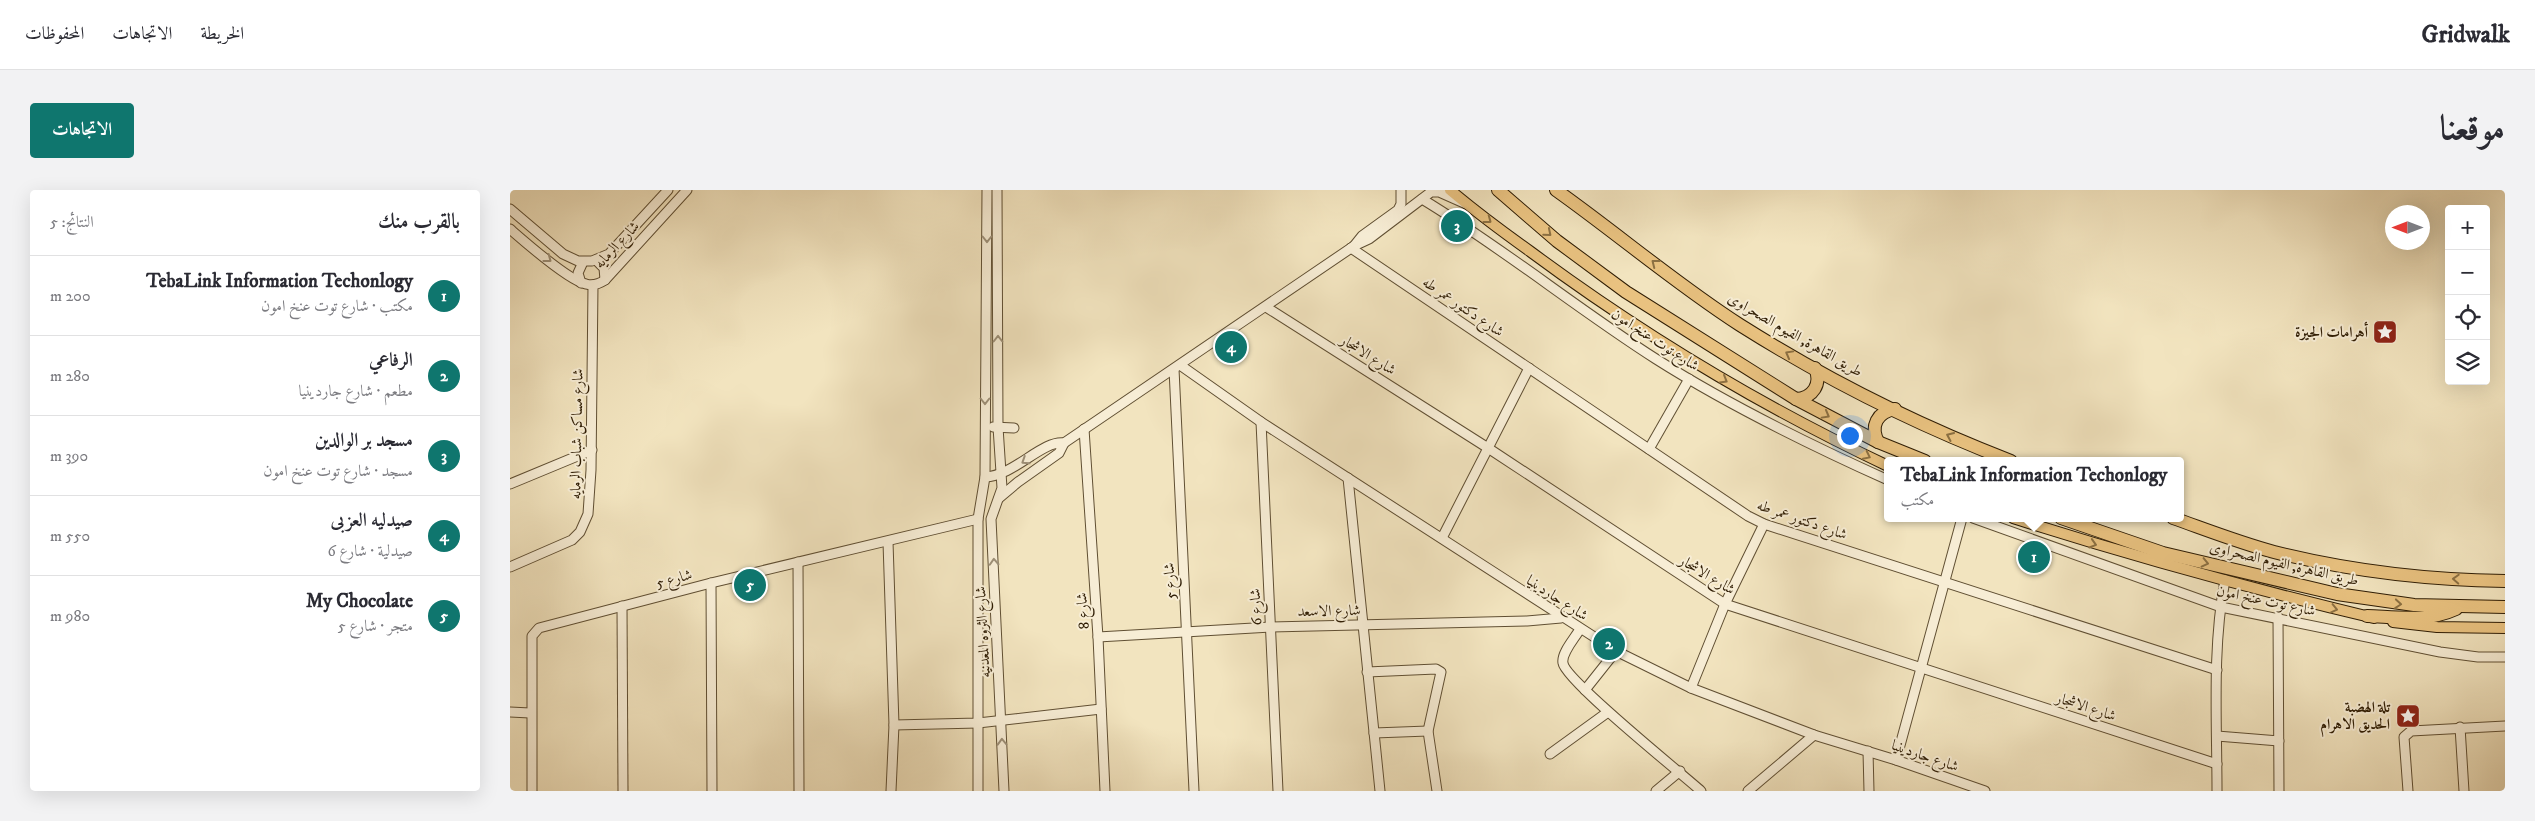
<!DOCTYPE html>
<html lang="ar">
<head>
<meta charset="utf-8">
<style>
	body { margin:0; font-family:"IM FELL DW Pica",Amiri,serif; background:#f2f2f3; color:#2b2b33; direction:rtl }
	.controls { position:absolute; right:15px; top:15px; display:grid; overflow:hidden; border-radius:5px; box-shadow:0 5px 20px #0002 }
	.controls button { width:45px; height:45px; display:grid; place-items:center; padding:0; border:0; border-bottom:1px solid #e1e1e2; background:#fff; color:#2b2b33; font:25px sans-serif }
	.compass { position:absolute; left:1875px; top:15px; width:45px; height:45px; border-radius:50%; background:#fff; box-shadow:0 5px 20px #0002; rotate:270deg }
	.you { position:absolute; left:1339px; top:245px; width:18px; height:18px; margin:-12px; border:4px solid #fff; border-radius:50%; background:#1a73e8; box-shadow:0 0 0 8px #1a73e833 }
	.badge { display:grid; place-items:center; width:32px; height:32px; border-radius:50%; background:#0f766e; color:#fff; font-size:16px; font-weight:700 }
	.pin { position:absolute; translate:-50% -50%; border:2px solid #fff; box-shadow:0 1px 5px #0006 }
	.popup { position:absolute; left:1374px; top:267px; width:300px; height:65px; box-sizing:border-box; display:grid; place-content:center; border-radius:5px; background:#fff; filter:drop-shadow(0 1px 4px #0005); font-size:16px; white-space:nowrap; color:#7c7c81 }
	.popup b { font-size:19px; color:#2b2b33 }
	.popup::after { content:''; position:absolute; left:50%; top:100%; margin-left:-10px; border:10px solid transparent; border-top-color:#fff }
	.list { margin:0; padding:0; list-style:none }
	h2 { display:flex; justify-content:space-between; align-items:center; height:65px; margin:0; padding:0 20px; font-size:21px }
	h2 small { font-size:16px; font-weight:400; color:#7c7c81 }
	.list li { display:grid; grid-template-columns:32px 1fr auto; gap:15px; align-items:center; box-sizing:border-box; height:80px; padding:0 20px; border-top:1px solid #e1e1e2 }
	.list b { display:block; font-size:19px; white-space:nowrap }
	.list p { margin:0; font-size:16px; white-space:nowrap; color:#7c7c81 }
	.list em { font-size:16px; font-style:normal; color:#7c7c81 }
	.icon { flex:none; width:28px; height:28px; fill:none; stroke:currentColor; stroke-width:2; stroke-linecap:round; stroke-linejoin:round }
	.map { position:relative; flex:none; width:1995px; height:601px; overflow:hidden; direction:ltr; border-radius:5px }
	header { display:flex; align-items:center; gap:30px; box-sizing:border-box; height:70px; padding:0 25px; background:#fff; border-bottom:1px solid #e1e1e2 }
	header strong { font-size:24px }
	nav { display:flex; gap:28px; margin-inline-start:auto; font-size:18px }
	.intro { display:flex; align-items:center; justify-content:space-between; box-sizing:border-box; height:120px; padding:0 30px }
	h1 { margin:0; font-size:35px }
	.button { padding:12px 22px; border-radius:5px; background:#0f766e; color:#fff; font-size:18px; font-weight:700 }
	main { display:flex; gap:30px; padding:0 30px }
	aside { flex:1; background:#fff; border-radius:5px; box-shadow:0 5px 20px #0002 }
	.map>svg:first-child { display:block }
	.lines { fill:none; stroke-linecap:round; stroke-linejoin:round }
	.minor-casing { stroke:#604f33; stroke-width:11 }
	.major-casing { stroke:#2f1d04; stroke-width:12 }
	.highway-casing { stroke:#2f1d04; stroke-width:14 }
	.minor { stroke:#f7edd5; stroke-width:9 }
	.major { stroke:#e9c280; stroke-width:10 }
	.highway { stroke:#e9c280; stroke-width:12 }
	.oneway { stroke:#8c7042 }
	.oneway2 { stroke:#9d8f77 }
	.labels { text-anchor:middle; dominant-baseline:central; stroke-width:4; stroke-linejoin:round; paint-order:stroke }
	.street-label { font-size:15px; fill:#2f1d04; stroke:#f7edd5 }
	.poi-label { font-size:15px; font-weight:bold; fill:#2f1d04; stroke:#f7edd5; text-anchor:end }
</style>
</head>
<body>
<header>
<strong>Gridwalk</strong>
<nav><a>الخريطة</a><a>الاتجاهات</a><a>المحفوظات</a></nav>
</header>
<div class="intro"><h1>موقعنا</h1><a class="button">الاتجاهات</a></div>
<main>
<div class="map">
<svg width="1995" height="601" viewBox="0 0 1995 601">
	<rect width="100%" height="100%" fill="#f2e4bf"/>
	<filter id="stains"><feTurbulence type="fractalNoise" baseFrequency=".004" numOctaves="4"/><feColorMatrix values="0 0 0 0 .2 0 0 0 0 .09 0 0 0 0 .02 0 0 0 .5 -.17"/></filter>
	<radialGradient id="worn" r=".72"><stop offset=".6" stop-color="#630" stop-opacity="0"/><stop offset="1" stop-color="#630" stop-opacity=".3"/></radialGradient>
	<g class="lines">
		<defs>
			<g id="minor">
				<path d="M487 0 488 237 492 298 481 329 494 601"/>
				<path d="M912 9C993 58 1066 118 1146 169 1220 216 1298 254 1378 290"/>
				<path d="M0 19 53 64 68 71H82L99 64 158 0"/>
				<path d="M0 39C15 52 59 91 76 94 83 96 89 94 95 90L177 0"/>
				<path d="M844 56 852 46 888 20 891 14V0"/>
				<path d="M841 58 1238 326 1254 334 1707 480"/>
				<path d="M86 70 94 78 95 90"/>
				<path d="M71 93 68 83 73 72"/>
				<path d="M756 117 978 258 1215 414 1707 574"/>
				<path d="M670 175 751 232 1106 461 1181 498 1304 545 1386 570 1475 601"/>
				<path d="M664 179 684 601"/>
				<path d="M751 232 768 601"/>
				<path d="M483 237 504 238"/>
				<path d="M574 239 588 447 595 601"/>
				<path d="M1139 259 1179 189"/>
				<path d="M475 287C504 286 532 250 554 253L844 56 859 49 921 2H929L956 14"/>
				<path d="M838 288 870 601"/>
				<path d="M0 294 82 260"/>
				<path d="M489 308 508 292 549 263 554 253"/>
				<path d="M1463 328 1711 417 1930 462 1968 467H1995"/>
				<path d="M932 348 1019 178"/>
				<path d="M378 352 384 535 381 601"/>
				<path d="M288 372 289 601"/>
				<path d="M0 377 62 350 70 342 78 324 81 280 83 95"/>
				<path d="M201 393 202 601"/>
				<path d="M112 416 113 601"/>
				<path d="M1768 427 1769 601"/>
				<path d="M1070 439C1065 448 1051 463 1053 473 1055 490 1171 583 1191 601"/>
				<path d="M588 447 761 437 1017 431 1051 428"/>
				<path d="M857 482 926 479 931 482 918 541 927 601"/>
				<path d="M1181 498 1215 414 1254 334"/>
				<path d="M1075 500 1106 461"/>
				<path d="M0 522 20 523"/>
				<path d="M384 535 468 533 591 519"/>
				<path d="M1950 537 1954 601"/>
				<path d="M864 543 918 541"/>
				<path d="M1707 546 1769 551"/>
				<path d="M1358 561 1359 601"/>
				<path d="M1040 564 1098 522"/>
				<path d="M1386 570 1452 328"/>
				<path d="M22 601V446L29 438 201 393 468 329"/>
				<path d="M468 601V329L475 287 477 0"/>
				<path d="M1146 601 1170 581"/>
				<path d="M1238 601 1304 545"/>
				<path d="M1707 601C1707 531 1702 458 1715 390"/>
				<path d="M1898 601 1894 547 1901 541 1995 536"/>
			</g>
			<g id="major">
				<path d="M940 0C966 22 993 42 1021 62 1133 145 1251 216 1378 276"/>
				<path d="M1503 328C1622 366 1742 399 1864 428"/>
				<path d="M1883 432 1927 437 1995 438"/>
			</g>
			<g id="highway">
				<path d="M988 0 1047 51 1116 102 1286 209 1368 252 1415 271"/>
				<path d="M1046 0C1108 44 1166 94 1230 135 1314 188 1407 235 1501 271"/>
				<path d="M1286 209C1303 208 1312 194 1305 178"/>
				<path d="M1368 252C1360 236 1367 222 1385 219"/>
				<path d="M1551 328 1653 363 1827 404 1904 415 1995 417"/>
				<path d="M1663 328C1697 340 1730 353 1764 362 1840 381 1917 390 1995 391"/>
				<path d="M1857 426C1887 427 1918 432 1946 419"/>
			</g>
		</defs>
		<use href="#minor" class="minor-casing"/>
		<use href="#major" class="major-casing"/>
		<use href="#highway" class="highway-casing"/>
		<use href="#minor" class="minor"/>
		<use href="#major" class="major"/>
		<use href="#highway" class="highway"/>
	</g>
	<defs><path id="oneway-chevron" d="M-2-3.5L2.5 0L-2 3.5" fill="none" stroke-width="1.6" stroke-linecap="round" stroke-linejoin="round" transform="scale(1.25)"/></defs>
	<g class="oneway">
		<use href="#oneway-chevron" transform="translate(978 30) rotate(37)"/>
		<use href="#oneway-chevron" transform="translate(1038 43) rotate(40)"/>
		<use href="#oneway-chevron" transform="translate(1145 73) rotate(-142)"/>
		<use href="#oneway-chevron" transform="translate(1279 164) rotate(-151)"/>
		<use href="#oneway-chevron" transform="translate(1214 190) rotate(30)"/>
		<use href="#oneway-chevron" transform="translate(1316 225) rotate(29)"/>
		<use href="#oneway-chevron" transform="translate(1440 246) rotate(-156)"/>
		<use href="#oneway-chevron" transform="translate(1357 266) rotate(26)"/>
		<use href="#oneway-chevron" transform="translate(1583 354) rotate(17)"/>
		<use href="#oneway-chevron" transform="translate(1695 373) rotate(13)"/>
		<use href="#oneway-chevron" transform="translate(1946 389) rotate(-177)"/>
		<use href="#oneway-chevron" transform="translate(1888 414) rotate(5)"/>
		<use href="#oneway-chevron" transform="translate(1824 419) rotate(13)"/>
	</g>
	<g class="oneway2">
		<use href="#oneway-chevron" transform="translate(477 49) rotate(90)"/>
		<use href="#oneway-chevron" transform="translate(38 69) rotate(37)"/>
		<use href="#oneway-chevron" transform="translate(488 149) rotate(-90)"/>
		<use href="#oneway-chevron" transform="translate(475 211) rotate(90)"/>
		<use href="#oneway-chevron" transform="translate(515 271) rotate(147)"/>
		<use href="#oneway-chevron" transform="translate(484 372) rotate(-93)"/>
		<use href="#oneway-chevron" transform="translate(492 552) rotate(-92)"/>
	</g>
	<defs>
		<symbol id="sight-square" viewBox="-11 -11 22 22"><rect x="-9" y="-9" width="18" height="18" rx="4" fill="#8f2418" stroke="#f7edd5"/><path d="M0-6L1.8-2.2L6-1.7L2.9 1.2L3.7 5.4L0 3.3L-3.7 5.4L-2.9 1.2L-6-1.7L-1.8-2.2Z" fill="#fff"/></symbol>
	</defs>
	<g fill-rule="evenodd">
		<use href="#sight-square" x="1861" y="128" width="28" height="28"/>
		<use href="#sight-square" x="1884" y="512" width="28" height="28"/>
	</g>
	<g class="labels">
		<g class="street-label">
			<text transform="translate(107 55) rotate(-47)">شارع الرمايه</text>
			<text transform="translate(953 117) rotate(34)">شارع دكتور عمر طه</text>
			<text transform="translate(1285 145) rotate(30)">طريق القاهرة, الفيوم الصحراوى</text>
			<text transform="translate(1145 150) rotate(33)">شارع توت عنخ امون</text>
			<text transform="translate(858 165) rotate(32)">شارع الاشجار</text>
			<text transform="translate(67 244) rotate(-89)">شارع مساكن شباب الرمايه</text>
			<text transform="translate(1292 330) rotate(19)">شارع دكتور عمر طه</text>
			<text transform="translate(1774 374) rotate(13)">طريق القاهرة, الفيوم الصحراوى</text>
			<text transform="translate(1197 385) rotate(31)">شارع الاشجار</text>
			<text transform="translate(164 389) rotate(-15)">شارع 5</text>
			<text transform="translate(660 391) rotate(-93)">شارع 5</text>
			<text transform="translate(1047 408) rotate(33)">شارع جاردينيا</text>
			<text transform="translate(1756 411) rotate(12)">شارع توت عنخ امون</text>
			<text transform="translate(746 417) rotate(-93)">شارع 6</text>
			<text transform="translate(573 421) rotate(-94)">شارع 8</text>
			<text transform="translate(819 421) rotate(-1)">شارع الاسعد</text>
			<text transform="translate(473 442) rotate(-93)">شارع الثروه المعدنيه</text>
			<text transform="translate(1576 517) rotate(18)">شارع الاشجار</text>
			<text transform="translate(1415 566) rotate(19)">شارع جاردينيا</text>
		</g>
		<g class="poi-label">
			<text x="1858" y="142">أهرامات الجيزة</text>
			<text x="1880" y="517">تلة الهضبة<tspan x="1880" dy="17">الحديق الاهرام</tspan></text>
		</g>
	</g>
	<rect width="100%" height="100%" filter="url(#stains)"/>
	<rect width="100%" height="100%" fill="url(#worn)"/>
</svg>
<div class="controls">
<button>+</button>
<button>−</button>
<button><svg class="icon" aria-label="locate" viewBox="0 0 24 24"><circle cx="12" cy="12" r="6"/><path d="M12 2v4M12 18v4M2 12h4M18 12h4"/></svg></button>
<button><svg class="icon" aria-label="layers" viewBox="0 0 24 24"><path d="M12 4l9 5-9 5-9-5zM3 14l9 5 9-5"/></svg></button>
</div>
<svg class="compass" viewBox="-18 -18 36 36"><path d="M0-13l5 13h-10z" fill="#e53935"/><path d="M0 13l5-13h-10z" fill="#7c7c81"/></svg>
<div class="you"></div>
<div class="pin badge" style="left:1524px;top:367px">1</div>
<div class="popup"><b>TebaLink Information Techonlogy</b>مكتب</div>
<div class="pin badge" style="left:1099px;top:454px">2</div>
<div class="pin badge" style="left:947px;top:36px">3</div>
<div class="pin badge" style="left:721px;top:157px">4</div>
<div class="pin badge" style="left:240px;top:395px">5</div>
</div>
<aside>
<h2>بالقرب منك<small>النتائج: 5</small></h2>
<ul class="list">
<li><span class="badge">1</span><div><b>TebaLink Information Techonlogy</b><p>مكتب · شارع توت عنخ امون</p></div><em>200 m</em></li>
<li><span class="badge">2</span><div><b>الرفاعي</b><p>مطعم · شارع جاردينيا</p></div><em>280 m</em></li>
<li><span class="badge">3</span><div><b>مسجد بر الوالدين</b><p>مسجد · شارع توت عنخ امون</p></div><em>390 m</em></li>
<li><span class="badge">4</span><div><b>صيدليه العزبى</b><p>صيدلية · شارع 6</p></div><em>550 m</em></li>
<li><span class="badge">5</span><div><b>My Chocolate</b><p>متجر · شارع 5</p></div><em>980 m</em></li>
</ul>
</aside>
</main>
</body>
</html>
